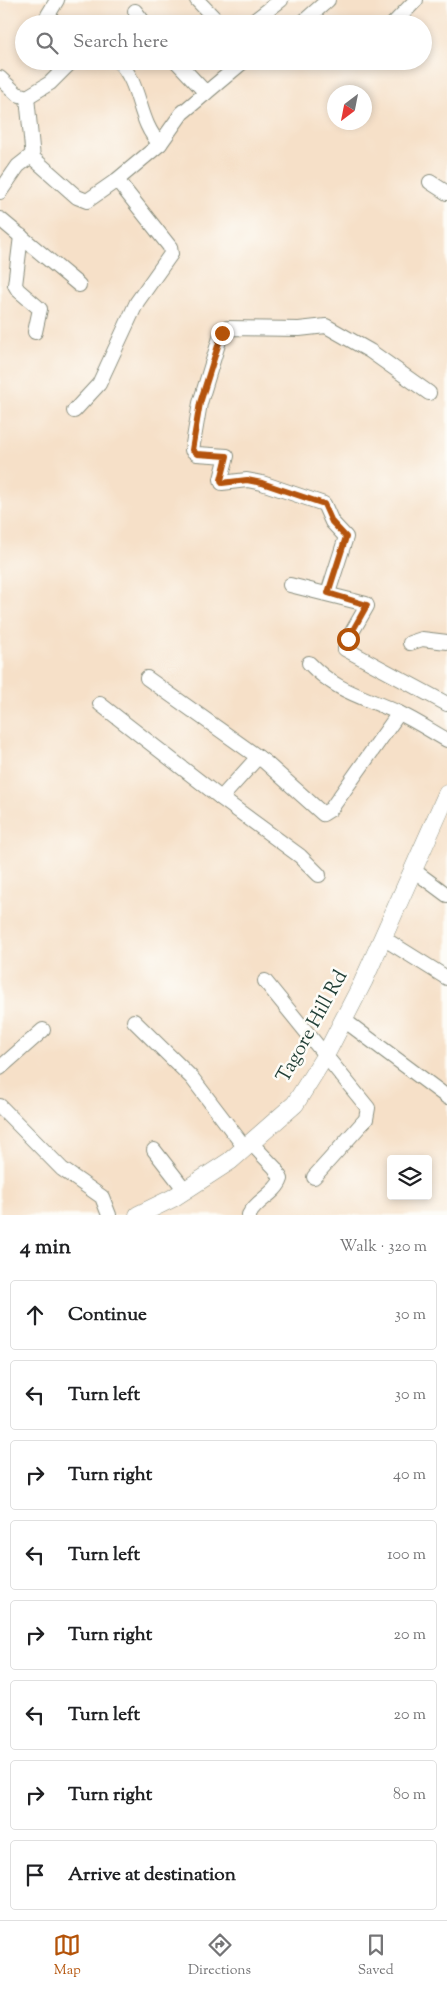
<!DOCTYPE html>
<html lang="en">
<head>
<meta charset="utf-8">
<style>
	body { margin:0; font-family:"Sorts Mill Goudy",serif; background:#f2f2f2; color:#202124 }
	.controls { position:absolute; right:15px; bottom:15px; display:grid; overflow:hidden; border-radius:5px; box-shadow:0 2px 8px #0003 }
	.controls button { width:45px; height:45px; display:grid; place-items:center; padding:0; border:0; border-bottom:1px solid #e0e0e0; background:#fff; color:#202124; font:25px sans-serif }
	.compass { position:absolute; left:327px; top:85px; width:45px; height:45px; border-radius:50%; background:#fff; box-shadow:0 2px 8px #0003; rotate:212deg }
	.stop { position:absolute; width:15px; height:15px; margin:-11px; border:4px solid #b45309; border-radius:50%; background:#fff }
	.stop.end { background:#b45309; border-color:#fff; box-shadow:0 1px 5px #0008 }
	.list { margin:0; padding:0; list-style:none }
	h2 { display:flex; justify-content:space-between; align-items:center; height:65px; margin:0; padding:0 20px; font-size:21px }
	h2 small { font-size:16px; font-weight:400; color:#757577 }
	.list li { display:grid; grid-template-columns:32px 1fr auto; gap:15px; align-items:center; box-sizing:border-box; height:70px; margin:0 10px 10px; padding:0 10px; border:1px solid #e0e0e0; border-radius:5px }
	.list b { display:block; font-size:19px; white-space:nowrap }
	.list em { font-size:16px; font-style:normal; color:#757577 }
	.icon { flex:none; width:28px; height:28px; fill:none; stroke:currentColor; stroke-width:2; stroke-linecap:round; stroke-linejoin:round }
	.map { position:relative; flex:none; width:447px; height:1215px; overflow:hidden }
	.search { position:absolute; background:#fff; box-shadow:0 2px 8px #0003; left:15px; right:15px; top:15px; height:55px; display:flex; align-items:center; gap:12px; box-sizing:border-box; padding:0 18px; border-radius:28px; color:#757577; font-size:19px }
	.sheet { height:705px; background:#fff }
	nav { display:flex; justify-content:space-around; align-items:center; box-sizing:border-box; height:70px; border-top:1px solid #e0e0e0; background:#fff; font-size:14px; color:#757577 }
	nav a { display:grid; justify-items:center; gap:2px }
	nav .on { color:#b45309 }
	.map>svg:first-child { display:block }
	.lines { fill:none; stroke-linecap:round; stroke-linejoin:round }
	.minor-casing { stroke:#8a8e7e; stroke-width:16 }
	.major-casing { stroke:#8a8e7e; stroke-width:19 }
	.minor { stroke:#fff; stroke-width:14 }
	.major { stroke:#fff; stroke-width:18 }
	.route { stroke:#b45309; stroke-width:6 }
	.labels { text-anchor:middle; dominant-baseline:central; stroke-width:5; stroke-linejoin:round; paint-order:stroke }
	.street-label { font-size:20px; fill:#1f3d34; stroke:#fdfcf7 }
</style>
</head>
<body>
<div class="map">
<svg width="447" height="1215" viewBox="0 0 447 1215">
	<rect width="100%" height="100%" fill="#fdfcf7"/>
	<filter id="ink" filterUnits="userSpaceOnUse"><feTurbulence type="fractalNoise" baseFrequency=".02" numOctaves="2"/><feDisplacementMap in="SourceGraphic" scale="10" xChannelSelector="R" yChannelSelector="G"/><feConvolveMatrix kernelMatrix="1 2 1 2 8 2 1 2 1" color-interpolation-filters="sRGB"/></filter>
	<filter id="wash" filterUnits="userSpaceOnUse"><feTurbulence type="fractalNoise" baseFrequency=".0096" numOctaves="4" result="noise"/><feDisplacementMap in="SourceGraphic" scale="20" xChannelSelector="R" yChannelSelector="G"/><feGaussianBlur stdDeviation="1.12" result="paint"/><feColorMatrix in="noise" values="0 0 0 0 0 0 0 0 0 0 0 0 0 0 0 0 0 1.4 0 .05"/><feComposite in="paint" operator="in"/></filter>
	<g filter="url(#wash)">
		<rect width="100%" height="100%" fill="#f6e0c8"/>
	</g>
	<g filter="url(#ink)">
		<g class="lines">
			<defs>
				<g id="minor">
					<path d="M197 0 220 24"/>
					<path d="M135 11 145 24"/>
					<path d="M54 24 48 15 57 0"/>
					<path d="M250 24 281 0"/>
					<path d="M301 24 328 0"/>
					<path d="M393 24 416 0"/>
					<path d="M118 61C142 84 137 121 160 144"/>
					<path d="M176 61 206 93"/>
					<path d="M0 78 17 94 27 97 50 83 72 61"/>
					<path d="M27 97 33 158 77 197 87 201 117 180 160 144 182 113 244 61"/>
					<path d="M430 182 447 193"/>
					<path d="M0 192 18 166 32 155"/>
					<path d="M0 219 79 285"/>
					<path d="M21 236 15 285 18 290 40 309 35 332"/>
					<path d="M74 411 99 384 137 302 171 254 170 247 117 180"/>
					<path d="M290 585 366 604 367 606 348 639 345 649 447 704"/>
					<path d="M328 593 346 537 332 522 324 504 262 483 247 480 222 483 221 479 227 456 197 454 192 450 200 403 222 331 228 328 299 329 326 326 370 351 429 393"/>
					<path d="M410 643 422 639 447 642"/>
					<path d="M309 663C338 693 363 696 399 713 416 721 431 731 447 740"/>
					<path d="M147 678 265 762 323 814 331 809 399 713"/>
					<path d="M100 704 221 798 258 757"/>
					<path d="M221 798 300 856 319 875"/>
					<path d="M412 869 447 895"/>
					<path d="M383 938 447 978"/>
					<path d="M265 981 368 1108 366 1119 314 1177"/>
					<path d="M344 1020 447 1097"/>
					<path d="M134 1021 192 1078 246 1149"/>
					<path d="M0 1068 43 1030"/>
					<path d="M0 1106 62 1169 102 1197 109 1215"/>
					<path d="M154 1150 185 1190"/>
					<path d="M249 1215C256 1200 276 1194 281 1179L275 1168 252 1144"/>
				</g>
				<path id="major" d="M138 1215 173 1198 230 1161 295 1104 325 1056 363 982 447 794"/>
			</defs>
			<use href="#minor" class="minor-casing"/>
			<use href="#major" class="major-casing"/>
			<use href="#minor" class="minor"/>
			<use href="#major" class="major"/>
		</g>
	</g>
	<g class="lines" filter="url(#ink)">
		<path class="route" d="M222 333 200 403 192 450 197 454 227 456 221 480 222 483 247 480 262 483 324 504 332 522 346 537 328 593 367 605 348 639"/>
	</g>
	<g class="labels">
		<g class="street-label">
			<text transform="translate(313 1027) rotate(-61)">Tagore Hill Rd</text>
		</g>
	</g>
</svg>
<div class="controls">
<button><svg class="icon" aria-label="layers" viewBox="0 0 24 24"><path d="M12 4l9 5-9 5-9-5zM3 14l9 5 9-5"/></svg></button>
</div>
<svg class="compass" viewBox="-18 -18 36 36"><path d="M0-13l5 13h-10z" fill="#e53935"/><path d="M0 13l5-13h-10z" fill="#757577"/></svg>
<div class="stop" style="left:348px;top:639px"></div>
<div class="stop end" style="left:222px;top:333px"></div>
<div class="search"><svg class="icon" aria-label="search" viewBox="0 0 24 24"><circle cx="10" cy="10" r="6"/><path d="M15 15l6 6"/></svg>Search here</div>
</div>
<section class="sheet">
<h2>4 min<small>Walk · 320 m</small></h2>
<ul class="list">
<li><svg class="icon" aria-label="ahead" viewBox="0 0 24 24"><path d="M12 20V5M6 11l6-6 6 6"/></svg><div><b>Continue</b></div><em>30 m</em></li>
<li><svg class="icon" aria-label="left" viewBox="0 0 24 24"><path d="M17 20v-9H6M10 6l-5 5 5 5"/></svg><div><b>Turn left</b></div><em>30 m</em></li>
<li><svg class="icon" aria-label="right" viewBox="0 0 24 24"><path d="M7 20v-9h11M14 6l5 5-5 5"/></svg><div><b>Turn right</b></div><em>40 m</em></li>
<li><svg class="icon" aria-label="left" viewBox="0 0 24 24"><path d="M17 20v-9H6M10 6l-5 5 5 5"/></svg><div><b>Turn left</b></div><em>100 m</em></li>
<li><svg class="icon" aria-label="right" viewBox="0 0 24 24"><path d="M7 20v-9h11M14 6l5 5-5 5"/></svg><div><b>Turn right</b></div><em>20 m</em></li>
<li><svg class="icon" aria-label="left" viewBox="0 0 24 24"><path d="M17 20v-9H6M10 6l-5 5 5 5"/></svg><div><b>Turn left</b></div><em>20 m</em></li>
<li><svg class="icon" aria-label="right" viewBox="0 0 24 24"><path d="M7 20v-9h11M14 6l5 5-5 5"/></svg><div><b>Turn right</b></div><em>80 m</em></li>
<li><svg class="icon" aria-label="arrive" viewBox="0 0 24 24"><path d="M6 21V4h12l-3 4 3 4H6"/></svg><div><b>Arrive at destination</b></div></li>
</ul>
</section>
<nav>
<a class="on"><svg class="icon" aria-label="map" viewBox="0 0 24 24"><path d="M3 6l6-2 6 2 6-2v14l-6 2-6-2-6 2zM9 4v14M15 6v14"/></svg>Map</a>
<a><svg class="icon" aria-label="directions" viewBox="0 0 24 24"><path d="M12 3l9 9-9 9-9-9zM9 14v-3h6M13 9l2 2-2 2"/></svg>Directions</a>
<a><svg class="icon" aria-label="saved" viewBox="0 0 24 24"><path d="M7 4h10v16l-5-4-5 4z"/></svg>Saved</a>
</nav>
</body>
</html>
